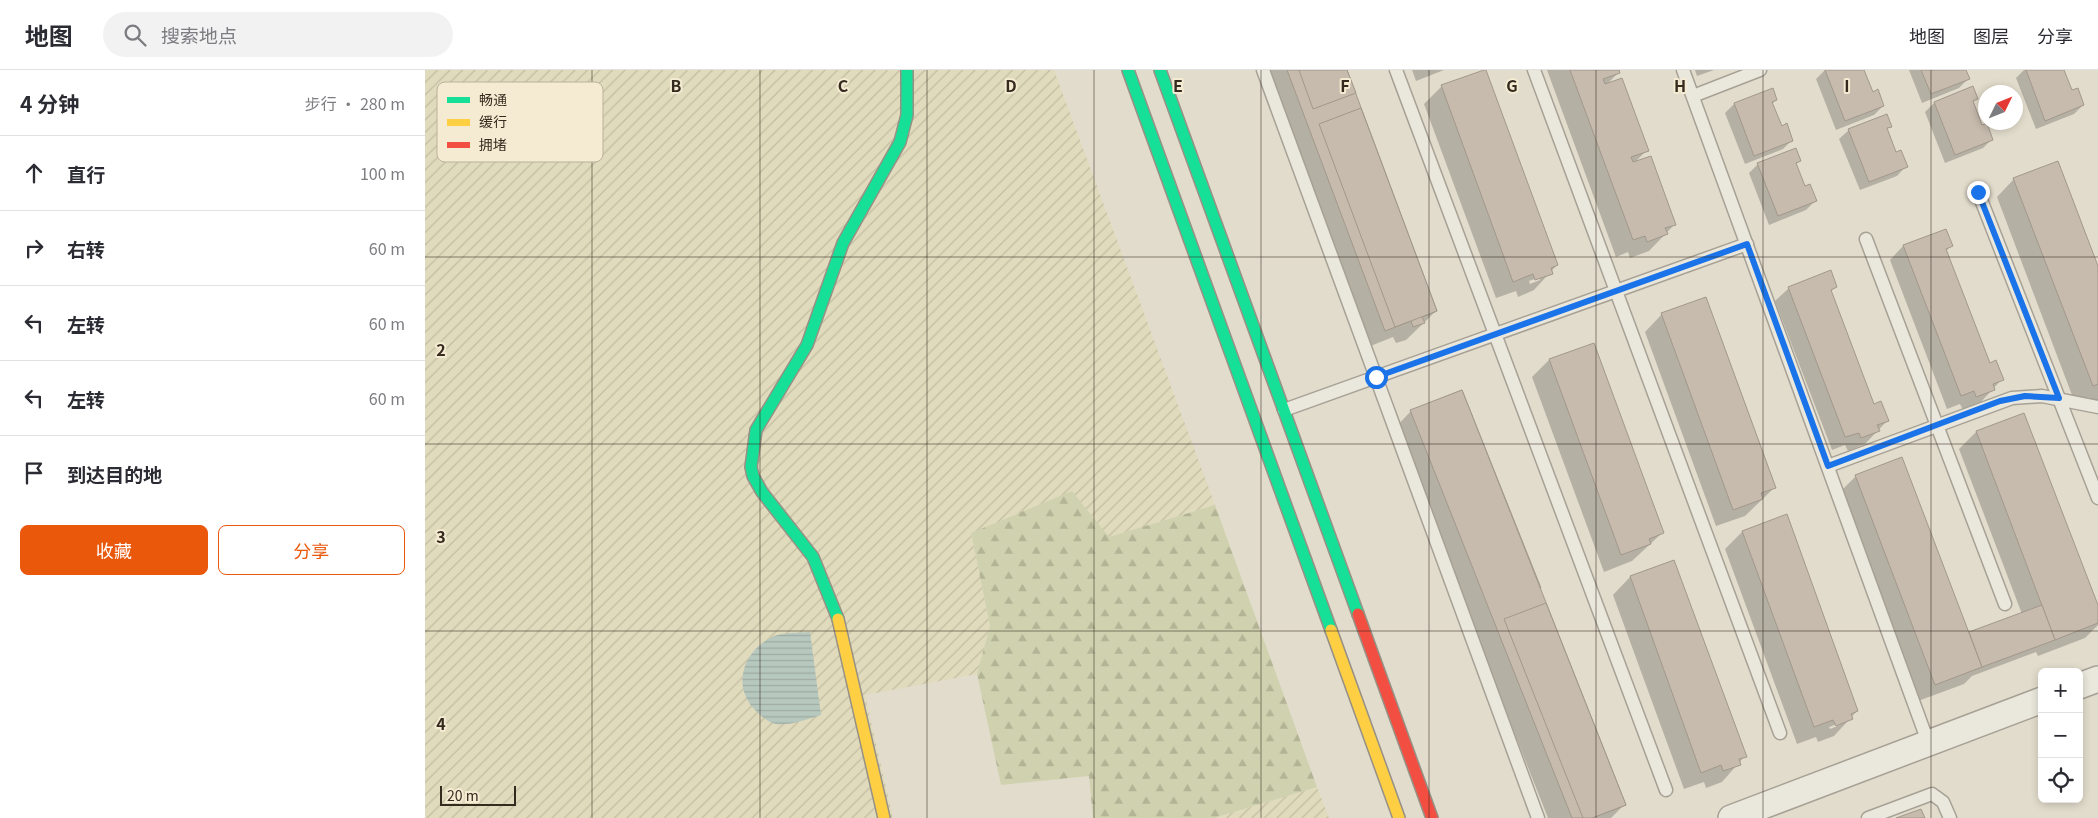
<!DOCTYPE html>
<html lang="zh">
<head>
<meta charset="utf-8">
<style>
	body { margin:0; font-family:Georgia,"Noto Sans SC",serif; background:#f2f2f3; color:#2b2b33 }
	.controls { position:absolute; right:15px; bottom:15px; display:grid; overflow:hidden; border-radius:8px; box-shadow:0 2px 8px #0003 }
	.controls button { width:45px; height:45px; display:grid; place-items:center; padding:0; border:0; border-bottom:1px solid #e1e1e2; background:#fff; color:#2b2b33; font:25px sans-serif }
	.compass { position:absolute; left:1553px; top:15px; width:45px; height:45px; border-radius:50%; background:#fff; box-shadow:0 2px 8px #0003; rotate:47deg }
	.scale { position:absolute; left:15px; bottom:12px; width:76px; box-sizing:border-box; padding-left:5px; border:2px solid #352a1e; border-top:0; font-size:14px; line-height:18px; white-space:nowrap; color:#352a1e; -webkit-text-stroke:4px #f4ebd2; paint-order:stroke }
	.stop { position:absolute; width:15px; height:15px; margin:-11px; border:4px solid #1a73e8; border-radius:50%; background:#fff }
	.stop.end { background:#1a73e8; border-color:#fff; box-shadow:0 1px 5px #0008 }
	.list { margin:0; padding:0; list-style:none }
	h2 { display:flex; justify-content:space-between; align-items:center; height:65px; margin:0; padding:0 20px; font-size:21px }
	h2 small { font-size:16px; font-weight:400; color:#7c7c81 }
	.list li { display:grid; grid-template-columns:32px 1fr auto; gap:15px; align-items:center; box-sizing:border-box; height:75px; padding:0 20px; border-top:1px solid #e1e1e2 }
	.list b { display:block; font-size:19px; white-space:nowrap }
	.list em { font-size:16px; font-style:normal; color:#7c7c81 }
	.actions { display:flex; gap:10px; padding:15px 20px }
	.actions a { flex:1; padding:11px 0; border:1px solid #ea580c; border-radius:8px; text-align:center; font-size:18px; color:#ea580c }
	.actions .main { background:#ea580c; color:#fff }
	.icon { flex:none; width:28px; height:28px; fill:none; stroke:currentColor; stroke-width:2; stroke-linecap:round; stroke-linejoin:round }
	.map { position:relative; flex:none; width:1673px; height:748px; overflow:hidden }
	header { display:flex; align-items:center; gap:30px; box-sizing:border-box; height:70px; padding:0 25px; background:#fff; border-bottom:1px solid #e1e1e2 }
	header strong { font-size:24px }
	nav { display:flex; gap:28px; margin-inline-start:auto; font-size:18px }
	.search { width:350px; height:45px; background:#f2f2f3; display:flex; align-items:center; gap:12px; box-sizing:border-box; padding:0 18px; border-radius:28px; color:#7c7c81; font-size:19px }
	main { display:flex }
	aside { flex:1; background:#fff }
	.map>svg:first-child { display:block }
	.farmland { fill:url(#farmland-furrows) }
	.forest { fill:url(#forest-firs) }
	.water { fill:url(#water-rules) }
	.shadow { fill:#0003; fill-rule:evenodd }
	.building { fill:#c6bbad; stroke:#a2988b }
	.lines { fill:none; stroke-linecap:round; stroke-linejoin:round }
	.lane-casing { stroke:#a7a195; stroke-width:15 }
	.street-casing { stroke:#a7a195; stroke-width:28 }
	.fast-casing { stroke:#979185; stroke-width:14 }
	.slow-casing { stroke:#979185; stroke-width:14 }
	.jam-casing { stroke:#979185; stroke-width:14 }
	.lane { stroke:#eae7dd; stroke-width:12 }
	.street { stroke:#eae7dd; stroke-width:25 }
	.fast { stroke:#16e098; stroke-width:11 }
	.slow { stroke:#ffcf43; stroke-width:11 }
	.jam { stroke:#f24e42; stroke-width:11 }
	.route { stroke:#1a73e8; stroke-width:6 }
	.grid { fill:none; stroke:#352a1e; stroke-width:1; stroke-opacity:0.55 }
	.key { fill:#f4ebd2; stroke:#bbb19c; stroke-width:1 }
	.key-label { font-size:14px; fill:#352a1e }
	.grid-label { font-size:16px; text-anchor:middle; font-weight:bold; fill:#352a1e; stroke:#f4ebd2; stroke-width:4; stroke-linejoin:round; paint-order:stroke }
</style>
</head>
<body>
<header>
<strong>地图</strong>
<div class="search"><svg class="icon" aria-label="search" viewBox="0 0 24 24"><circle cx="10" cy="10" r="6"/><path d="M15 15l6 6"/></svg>搜索地点</div>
<nav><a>地图</a><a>图层</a><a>分享</a></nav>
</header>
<main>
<aside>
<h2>4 分钟<small>步行 · 280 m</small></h2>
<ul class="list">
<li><svg class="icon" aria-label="ahead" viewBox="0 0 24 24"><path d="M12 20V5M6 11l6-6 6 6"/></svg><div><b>直行</b></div><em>100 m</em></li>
<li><svg class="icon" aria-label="right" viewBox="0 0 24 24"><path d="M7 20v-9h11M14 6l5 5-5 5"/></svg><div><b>右转</b></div><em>60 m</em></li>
<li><svg class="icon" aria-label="left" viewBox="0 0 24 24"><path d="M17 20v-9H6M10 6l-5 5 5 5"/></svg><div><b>左转</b></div><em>60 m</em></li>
<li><svg class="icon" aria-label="left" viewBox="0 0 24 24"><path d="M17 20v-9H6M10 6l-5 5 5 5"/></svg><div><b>左转</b></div><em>60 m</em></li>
<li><svg class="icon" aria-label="arrive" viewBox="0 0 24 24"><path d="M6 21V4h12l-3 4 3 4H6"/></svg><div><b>到达目的地</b></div></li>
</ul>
<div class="actions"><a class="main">收藏</a><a>分享</a></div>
</aside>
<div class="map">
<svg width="1673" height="748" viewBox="0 0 1673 748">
	<defs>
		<pattern id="farmland-furrows" width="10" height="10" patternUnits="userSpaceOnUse" patternTransform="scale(1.25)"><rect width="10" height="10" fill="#e1dbbd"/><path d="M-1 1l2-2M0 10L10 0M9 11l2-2" fill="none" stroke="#c2bca2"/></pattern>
		<pattern id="forest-firs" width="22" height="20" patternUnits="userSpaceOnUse" patternTransform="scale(1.25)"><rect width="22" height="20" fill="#d0d2af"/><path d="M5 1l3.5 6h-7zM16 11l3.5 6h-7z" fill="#b3b496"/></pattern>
		<pattern id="water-rules" width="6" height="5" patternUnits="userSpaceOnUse" patternTransform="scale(1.25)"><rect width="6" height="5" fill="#b7c8be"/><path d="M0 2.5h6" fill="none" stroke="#9eaca3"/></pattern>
	</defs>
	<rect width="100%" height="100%" fill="#e2dccc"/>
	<g class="farmland">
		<path d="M0 0H629L790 435 684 467 546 463 565 556 552 604 440 625 468 748H0Z"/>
		<path d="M892 717 904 748H789Z"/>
	</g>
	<path class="forest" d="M647 421 684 467 790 435 892 717 789 748H668L664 706 576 715 552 604 565 556 546 463Z"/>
	<path class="water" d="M385 562 396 645C382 649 366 656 351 654 344 653 337 647 332 642 306 618 317 582 347 567 357 562 374 563 385 562Z"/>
	<g class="shadow">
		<path d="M839 0H920L1011 241 981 270 971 273 968 267 943 277Z"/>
		<path d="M987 0H1019L991 11Z"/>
		<path d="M1122 0H1193L1194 2 1181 15 1222 80 1209 93 1249 155 1224 181 1205 188 1203 182 1191 187Z"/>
		<path d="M1270 0H1289L1272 6Z"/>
		<path d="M1400 0H1438L1447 23 1458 36 1449 45 1411 60 1391 9Z"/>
		<path d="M1484 0H1540L1543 9 1534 18 1497 33Z"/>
		<path d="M1599 0H1638L1647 22 1658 35 1649 44 1611 59 1591 8Z"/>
		<path d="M1017 16 1132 195 1109 220 1093 227 1091 221 1071 228 999 34ZM1115 207V210L1105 214 1104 211Z"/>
		<path d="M1551 29 1547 33 1556 56 1567 69 1558 78 1520 93 1500 42 1509 33Z"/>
		<path d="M1351 30 1347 34 1356 57 1367 70 1358 79 1320 94 1300 43 1309 34Z"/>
		<path d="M1465 56 1462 60 1470 83 1481 96 1472 106 1435 120 1414 69 1424 60Z"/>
		<path d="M1375 90 1371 94 1379 117 1390 131 1381 140 1344 155 1324 103 1333 94Z"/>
		<path d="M1589 109 1673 200V330L1666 332 1664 327 1650 333 1572 127Z"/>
		<path d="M1521 161 1526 176 1521 181 1564 294 1577 309 1555 333 1538 340 1535 334 1522 339 1465 190 1478 176Z"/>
		<path d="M1411 217 1405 222 1449 335 1462 351 1440 374 1423 381 1420 375 1407 380 1350 231 1364 218Z"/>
		<path d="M1237 244 1350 417 1320 446 1291 456 1220 262Z"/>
		<path d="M1124 290 1237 463 1207 491 1179 502 1107 307Z"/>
		<path d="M986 341 1200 734 1186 748H1123L969 359Z"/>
		<path d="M1599 345 1673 539V555L1660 568 1613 586 1611 582 1547 606 1539 614 1493 631 1414 423 1431 406 1543 564 1597 544 1534 379 1551 362Z"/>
		<path d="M1361 446 1432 641 1409 666 1393 672 1391 667 1372 674 1300 479 1317 462ZM1415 653V655L1405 659 1404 657Z"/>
		<path d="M1249 492 1320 686 1297 712 1281 718 1279 712 1259 719 1188 525 1205 507Z"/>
	</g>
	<g class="building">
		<path d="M862 0H922L1012 241 997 247 1000 253 988 257 986 251 960 261Z"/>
		<path d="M874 0H922L931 23 888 39Z"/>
		<path d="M1059 0H1061L1133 195 1126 198 1128 204 1110 210 1108 204 1088 212 1016 15Z"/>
		<path d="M1145 0H1194L1195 3 1178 9 1180 14 1197 8 1224 81 1206 87 1208 92 1226 86 1251 155 1240 158 1243 164 1222 172 1220 166 1208 170Z"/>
		<path d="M1400 0H1439L1448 22 1453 19 1459 36 1420 51Z"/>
		<path d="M1496 0H1541L1545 9 1506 24Z"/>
		<path d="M1601 0H1639L1647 20 1653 18 1659 35 1620 51Z"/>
		<path d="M1548 16 1553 29 1548 31 1557 55 1562 53 1568 70 1530 85 1509 32Z"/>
		<path d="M1348 18 1352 30 1347 32 1357 56 1362 53 1368 71 1329 86 1309 33Z"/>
		<path d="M936 38 1012 241 970 257 894 54Z"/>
		<path d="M1462 44 1467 57 1462 58 1471 82 1476 80 1483 97 1444 112 1423 59Z"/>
		<path d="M1371 78 1376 91 1371 93 1380 116 1385 114 1392 131 1353 146 1332 93Z"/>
		<path d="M1633 91 1673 196V314L1668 316 1588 108Z"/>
		<path d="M1521 159 1528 176 1521 179 1565 293 1571 290 1579 310 1568 314 1570 320 1551 327 1549 321 1536 326 1478 175Z"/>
		<path d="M1406 200 1412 217 1406 220 1449 334 1456 331 1464 351 1452 355 1455 361 1436 368 1434 363 1420 367 1363 217Z"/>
		<path d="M1281 227 1351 418 1336 423 1338 429 1308 440 1236 243Z"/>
		<path d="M1169 273 1239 463 1224 469 1226 474 1196 485 1124 289Z"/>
		<path d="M1037 320 1116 518 1073 535 995 337Z"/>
		<path d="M1037 320 1201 735 1167 748H1147L985 340Z"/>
		<path d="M1599 343 1673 535V553L1630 570 1551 361Z"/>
		<path d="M1477 387 1557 597 1510 615 1430 405Z"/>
		<path d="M1362 444 1433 641 1426 644 1428 649 1411 656 1408 650 1389 657 1317 461Z"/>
		<path d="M1249 490 1322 687 1314 689 1316 695 1298 701 1296 695 1276 703 1205 506Z"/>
		<path d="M1121 533 1201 735 1167 748H1158L1079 549Z"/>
		<path d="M1617 535 1630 570 1557 597 1544 562Z"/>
		<path d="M1496 739 1500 748H1471Z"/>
	</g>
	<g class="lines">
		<defs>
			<g id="lane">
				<path d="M838 0 1113 748"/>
				<path d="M971 0 1241 720"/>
				<path d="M1109 0 1355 663"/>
				<path d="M1258 0 1503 672"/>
				<path d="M1268 26 1335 0"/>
				<path d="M1553 122 1673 428"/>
				<path d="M1441 169 1580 534"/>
				<path d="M859 340 1322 174"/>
				<path d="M1403 396 1587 328 1617 326 1673 337"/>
				<path d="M1443 748 1507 724 1518 732 1525 748"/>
			</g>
			<g id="street">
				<path d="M1654 616 1673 609"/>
				<path d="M1306 748 1617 630"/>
			</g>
			<g id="fast">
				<path d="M703 0 906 560"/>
				<path d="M735 0 933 544"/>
				<path d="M413 549 388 487 337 422 328 406 326 397 331 360 382 275 418 173 475 72 482 45V0"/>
			</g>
			<g id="slow">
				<path d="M413 549 459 748"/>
				<path d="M906 560 974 748"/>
			</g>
			<path id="jam" d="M933 544 1007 748"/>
		</defs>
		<use href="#lane" class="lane-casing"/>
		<use href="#street" class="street-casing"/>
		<use href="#fast" class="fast-casing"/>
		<use href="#slow" class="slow-casing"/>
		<use href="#jam" class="jam-casing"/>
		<use href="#lane" class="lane"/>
		<use href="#street" class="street"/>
		<use href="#fast" class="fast"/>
		<use href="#slow" class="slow"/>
		<use href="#jam" class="jam"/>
	</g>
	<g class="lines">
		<path class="route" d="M951 307 1322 174 1403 396 1575 331 1600 326 1634 328 1553 122"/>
	</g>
	<path class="grid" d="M167 0V748M335 0V748M502 0V748M669 0V748M836 0V748M1004 0V748M1171 0V748M1338 0V748M1506 0V748M0 187H1673M0 374H1673M0 561H1673"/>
	<rect x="12" y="12" width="166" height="80" rx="8" class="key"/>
	<rect x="22" y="27" width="23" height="6" fill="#16e098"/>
	<rect x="22" y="49" width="23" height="7" fill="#ffcf43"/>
	<rect x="22" y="72" width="23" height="6" fill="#f24e42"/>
	<g class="key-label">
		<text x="54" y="35">畅通</text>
		<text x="54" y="57">缓行</text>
		<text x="54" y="80">拥堵</text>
	</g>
	<g class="grid-label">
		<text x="251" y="22">B</text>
		<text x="418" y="22">C</text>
		<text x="586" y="22">D</text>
		<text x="753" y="22">E</text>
		<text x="920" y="22">F</text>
		<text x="1087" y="22">G</text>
		<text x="1255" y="22">H</text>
		<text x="1422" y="22">I</text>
		<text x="16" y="286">2</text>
		<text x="16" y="473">3</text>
		<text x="16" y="660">4</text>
	</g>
</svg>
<div class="controls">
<button>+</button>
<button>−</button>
<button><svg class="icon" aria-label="locate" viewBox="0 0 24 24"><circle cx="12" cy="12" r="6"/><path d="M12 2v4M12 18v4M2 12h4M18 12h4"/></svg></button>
</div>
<svg class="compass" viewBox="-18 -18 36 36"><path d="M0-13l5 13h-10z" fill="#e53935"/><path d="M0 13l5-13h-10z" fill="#7c7c81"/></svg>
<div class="scale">20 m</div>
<div class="stop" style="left:951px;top:307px"></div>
<div class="stop end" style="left:1553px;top:122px"></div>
</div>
</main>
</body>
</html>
